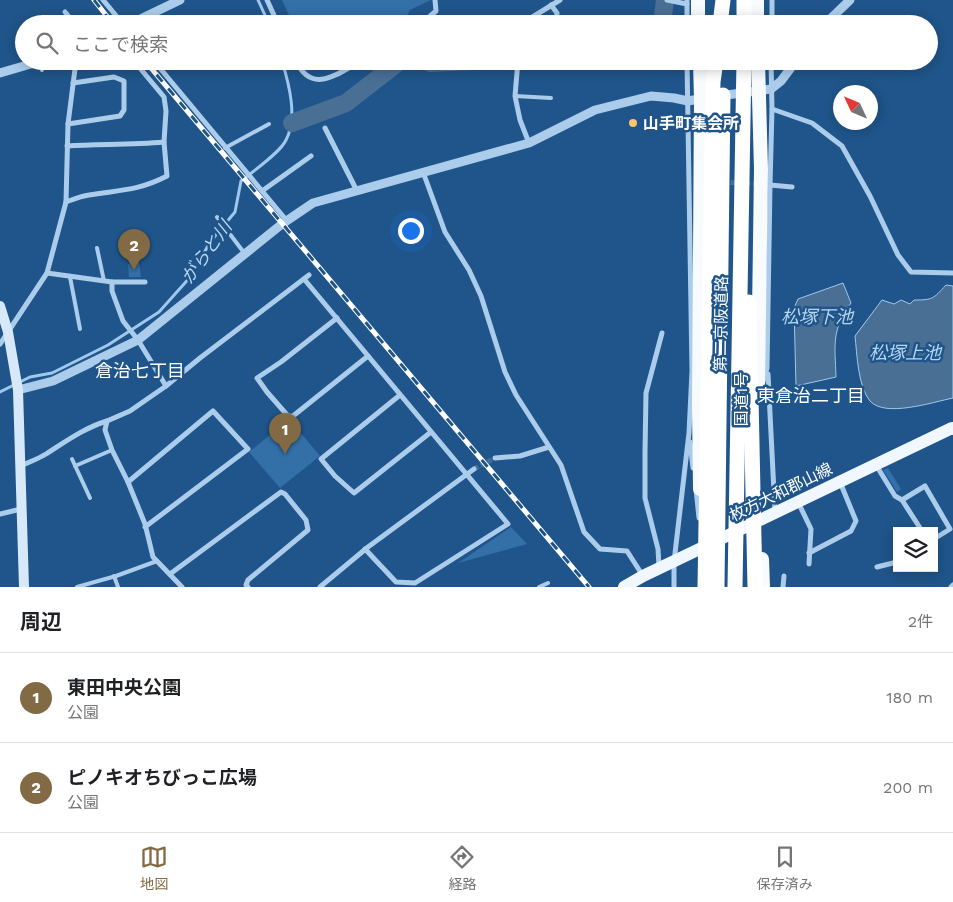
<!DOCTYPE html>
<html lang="ja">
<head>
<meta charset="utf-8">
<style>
	body { margin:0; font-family:"Work Sans","Noto Sans JP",sans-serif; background:#f6f6f6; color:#202124 }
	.controls { position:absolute; right:15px; bottom:15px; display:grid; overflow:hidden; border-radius:0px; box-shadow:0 2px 12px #0003 }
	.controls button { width:45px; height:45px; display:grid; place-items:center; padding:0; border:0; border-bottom:1px solid #e0e0e0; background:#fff; color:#202124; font:25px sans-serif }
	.compass { position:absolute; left:833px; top:85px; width:45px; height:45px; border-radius:50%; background:#fff; box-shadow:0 2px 12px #0003; rotate:314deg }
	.you { position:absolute; left:410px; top:230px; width:18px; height:18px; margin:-12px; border:4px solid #fff; border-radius:50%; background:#1a73e8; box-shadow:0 0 0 8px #1a73e833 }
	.badge { display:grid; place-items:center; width:32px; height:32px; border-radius:50%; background:#826b44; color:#fff; font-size:16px; font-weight:700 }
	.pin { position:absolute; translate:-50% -41px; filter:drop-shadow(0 1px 2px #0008) }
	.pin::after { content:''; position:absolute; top:26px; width:18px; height:15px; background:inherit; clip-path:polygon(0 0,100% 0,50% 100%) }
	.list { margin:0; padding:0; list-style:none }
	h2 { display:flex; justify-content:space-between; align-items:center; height:65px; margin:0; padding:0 20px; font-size:21px }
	h2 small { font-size:16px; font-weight:400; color:#757577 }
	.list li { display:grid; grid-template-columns:32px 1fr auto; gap:15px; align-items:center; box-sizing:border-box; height:90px; padding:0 20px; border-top:1px solid #e0e0e0 }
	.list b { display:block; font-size:19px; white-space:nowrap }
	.list p { margin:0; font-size:16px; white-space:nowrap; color:#757577 }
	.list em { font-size:16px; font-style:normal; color:#757577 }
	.icon { flex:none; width:28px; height:28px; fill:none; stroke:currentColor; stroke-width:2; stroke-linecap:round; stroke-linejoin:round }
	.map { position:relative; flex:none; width:953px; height:587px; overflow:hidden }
	.search { position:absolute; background:#fff; box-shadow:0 2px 12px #0003; left:15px; right:15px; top:15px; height:55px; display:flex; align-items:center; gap:12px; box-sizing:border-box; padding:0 18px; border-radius:28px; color:#757577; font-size:19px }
	.sheet { height:245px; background:#fff }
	nav { display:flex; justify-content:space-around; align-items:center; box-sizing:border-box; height:70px; border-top:1px solid #e0e0e0; background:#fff; font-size:14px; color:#757577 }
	nav a { display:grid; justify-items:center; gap:2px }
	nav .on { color:#826b44 }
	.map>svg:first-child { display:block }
	.green { fill:#3370a8 }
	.water { fill:#496f95; stroke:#9fc8ed }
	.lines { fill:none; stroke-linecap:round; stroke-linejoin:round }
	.stream { stroke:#9fc8ed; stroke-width:3 }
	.river { stroke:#496f95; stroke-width:18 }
	.minor-tunnel { stroke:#416e9c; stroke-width:5; stroke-dasharray:5 2.5; stroke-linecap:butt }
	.service { stroke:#abcdeb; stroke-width:4 }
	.minor { stroke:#abcdeb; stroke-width:5 }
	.tertiary { stroke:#abcdeb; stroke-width:9 }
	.secondary { stroke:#d7e8f9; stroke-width:10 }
	.primary { stroke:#f0f7fe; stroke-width:12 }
	.trunk { stroke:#f8fbfe; stroke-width:14 }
	.motorway { stroke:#fff; stroke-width:15 }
	.rail-casing { stroke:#fff; stroke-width:5 }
	.rail { stroke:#1f558a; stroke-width:3; stroke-dasharray:9; stroke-linecap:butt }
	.trunk-bridge { stroke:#f8fbfe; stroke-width:14 }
	.motorway-bridge { stroke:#fff; stroke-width:15 }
	.poi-dot { fill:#f9c66c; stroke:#1f558a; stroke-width:2 }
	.labels { text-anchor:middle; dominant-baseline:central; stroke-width:5; stroke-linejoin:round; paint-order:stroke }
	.poi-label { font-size:16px; font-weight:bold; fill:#fff; stroke:#1f558a; text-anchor:start }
	.street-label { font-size:16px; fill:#fff; stroke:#1f558a }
	.water-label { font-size:18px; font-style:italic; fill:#b7d6f2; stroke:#1f558a }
	.neighbourhood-label { font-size:18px; fill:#fff; stroke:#1f558a }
</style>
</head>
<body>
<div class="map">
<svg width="953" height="587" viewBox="0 0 953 587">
	<rect width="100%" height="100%" fill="#1f558a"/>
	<g class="green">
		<path d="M282 0H431L410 10 403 24H293Z"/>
		<path d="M139 263 141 277H129L128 264Z"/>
		<path d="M289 419 320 456 280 488 249 452Z"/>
		<path d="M888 468 901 489 897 492 883 470Z"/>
		<path d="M511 527 527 544 458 563Z"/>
	</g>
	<g class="water">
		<path d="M843 283 851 303C831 331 835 344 836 377L796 386 794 308 798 299Z"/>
		<path d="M946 285 953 286V398C933 402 885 418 870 401 858 387 857 354 855 336L882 300 894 304 901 300 910 304 914 300C933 300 933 299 946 285Z"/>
	</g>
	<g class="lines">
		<g class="stream">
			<path d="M258 0 269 24"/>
			<path d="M0 392 30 377 52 373 108 345 159 312 192 275 210 242 235 212 241 181C252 172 280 153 286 140 298 118 289 84 282 61"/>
		</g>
		<g class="river">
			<path d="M662 24 665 0"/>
			<path d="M425 61 430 63 472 61"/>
			<path d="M292 123 346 103 400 61"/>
		</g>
		<g class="minor-tunnel">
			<path d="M723 182 759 184"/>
			<path d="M474 469 495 458"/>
		</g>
		<g class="service">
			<path d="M40 62 42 70"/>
			<path d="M515 96 551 98"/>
			<path d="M225 148 269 124"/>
			<path d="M217 217 245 254"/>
			<path d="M97 248 104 281"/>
			<path d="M70 277 80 329"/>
			<path d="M72 459 90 498"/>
			<path d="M75 466 112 450"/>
			<path d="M114 576 118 587"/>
			<path d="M77 587 116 576 157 561"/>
			<path d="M539 587 548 583"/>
		</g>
		<g class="minor">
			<path d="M103 0 123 24"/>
			<path d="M267 0 278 24"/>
			<path d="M667 0 687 4"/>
			<path d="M687 0V24"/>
			<path d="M551 5 557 13 556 24"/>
			<path d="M65 12 75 24"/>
			<path d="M421 24 436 11 435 0"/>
			<path d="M521 24 560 0"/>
			<path d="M772 24V0"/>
			<path d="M154 61 287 221"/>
			<path d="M296 61C312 95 337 74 361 61"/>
			<path d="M518 61 515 96 520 120 529 143"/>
			<path d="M772 109 812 123 842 146 870 196 898 255 911 272 953 273"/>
			<path d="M68 124 120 116 124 110V81L114 77 73 83"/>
			<path d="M325 128 357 191"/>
			<path d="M67 146C99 144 131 145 164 142L166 111 164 97 134 61"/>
			<path d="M423 172 445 232 469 270 481 296 505 372 516 395 561 465 584 532 600 549 627 551 643 576"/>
			<path d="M770 185 792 187"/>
			<path d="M262 191 311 156"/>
			<path d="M66 202C74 199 81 196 89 195 119 190 138 191 167 176L164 142"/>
			<path d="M47 273 112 282H145"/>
			<path d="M304 279 508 524 415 583 396 582 365 549"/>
			<path d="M112 282V291L123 321 138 340 166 386 130 411 107 421 105 430 112 450 128 482 145 524 153 557 182 587"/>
			<path d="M337 318 281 362 257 378 267 392 288 416H293L368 356"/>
			<path d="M0 344 47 273 66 202 68 124 76 61"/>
			<path d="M768 374 775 512"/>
			<path d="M166 386 200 358 309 275"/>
			<path d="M400 395 321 459 335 476 354 493 431 432"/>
			<path d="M757 402 767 368 770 185 772 109 771 61"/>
			<path d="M690 442 693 468"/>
			<path d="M495 458 520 456 549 447"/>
			<path d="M876 465 895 496 902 500 922 531"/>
			<path d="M21 466C29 462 38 459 46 454 65 442 84 428 107 421"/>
			<path d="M128 482 213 411 248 449 145 527"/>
			<path d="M696 489 699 518"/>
			<path d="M902 500 925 486 950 529 934 539"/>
			<path d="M798 502 811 529 809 564"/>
			<path d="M0 514 21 509"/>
			<path d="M809 553 851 531 856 521 840 482"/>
			<path d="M659 566 658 549 645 498V452L646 393 662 333"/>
			<path d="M877 567 897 562"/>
			<path d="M170 574 281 492 285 494 306 520 308 530 248 580 246 585 248 587"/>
			<path d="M320 587 368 547 474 469"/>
			<path d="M674 587V562L689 433 692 371 687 61"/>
			<path d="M783 587 784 576"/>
			<path d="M951 587 953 585"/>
		</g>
		<g class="tertiary">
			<path d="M130 24 180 0"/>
			<path d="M825 24 850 0"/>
			<path d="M0 73 41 61"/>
			<path d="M719 96 771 89 781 81 796 61"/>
			<path d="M18 390 53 381 138 340 282 224 313 203 529 143 595 110 651 96 674 98 688 101 704 98"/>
		</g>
		<path class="secondary" d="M0 306 8 332 18 390 24 587"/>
		<path class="primary" d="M624 587 643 576 952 428 953 429"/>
		<g class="trunk">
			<path d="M698 0V24"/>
			<path d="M757 0V24"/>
			<path d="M699 407 701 99 700 61"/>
		</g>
		<g class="motorway">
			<path d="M720 24 723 0"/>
			<path d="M744 24V0"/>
		</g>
		<g class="rail-casing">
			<g id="rail">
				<path d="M94 0 113 24"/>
				<path d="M145 61 589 587"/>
			</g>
		</g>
		<use href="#rail" class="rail"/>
		<g class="trunk-bridge">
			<path d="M758 385 761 169 758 61"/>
			<path d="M699 407 700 489"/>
			<path d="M762 559 763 587"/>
		</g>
		<g class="motorway-bridge">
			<path d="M749 302 755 587"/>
			<path d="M705 587 713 82 716 61"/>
			<path d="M717 587 723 95"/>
			<path d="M735 587 744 61"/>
		</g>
	</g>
	<circle class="poi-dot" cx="633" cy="123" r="5"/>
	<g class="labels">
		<g class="poi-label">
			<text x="643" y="123">山手町集会所</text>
		</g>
		<g class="street-label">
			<text transform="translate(721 324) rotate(-89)">第二京阪道路</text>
			<text transform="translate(741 399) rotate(-90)">国道1号</text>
			<text transform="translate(781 492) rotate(-26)">枚方大和郡山線</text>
		</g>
		<g class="water-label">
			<text transform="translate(206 252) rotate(-54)">がらと川</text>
			<text x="817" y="316">松塚下池</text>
			<text x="905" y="352">松塚上池</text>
		</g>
		<g class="neighbourhood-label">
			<text x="140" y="370">倉治七丁目</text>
			<text x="811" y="395">東倉治二丁目</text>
		</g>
	</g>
</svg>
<div class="controls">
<button><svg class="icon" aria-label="layers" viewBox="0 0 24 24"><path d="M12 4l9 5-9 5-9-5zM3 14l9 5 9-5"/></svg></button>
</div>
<svg class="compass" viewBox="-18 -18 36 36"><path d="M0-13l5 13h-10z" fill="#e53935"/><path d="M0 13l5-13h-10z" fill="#757577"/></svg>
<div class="you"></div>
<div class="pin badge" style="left:285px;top:454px">1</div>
<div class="pin badge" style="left:134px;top:270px">2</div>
<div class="search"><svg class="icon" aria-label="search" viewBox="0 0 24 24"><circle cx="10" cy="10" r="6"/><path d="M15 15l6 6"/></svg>ここで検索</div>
</div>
<section class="sheet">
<h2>周辺<small>2件</small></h2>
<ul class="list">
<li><span class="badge">1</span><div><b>東田中央公園</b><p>公園</p></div><em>180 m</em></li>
<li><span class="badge">2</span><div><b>ピノキオちびっこ広場</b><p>公園</p></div><em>200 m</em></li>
</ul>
</section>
<nav>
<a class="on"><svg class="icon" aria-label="map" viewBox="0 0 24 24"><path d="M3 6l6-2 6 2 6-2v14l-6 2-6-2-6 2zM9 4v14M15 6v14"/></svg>地図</a>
<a><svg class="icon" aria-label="directions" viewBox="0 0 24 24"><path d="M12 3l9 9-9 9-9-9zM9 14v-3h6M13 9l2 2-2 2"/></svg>経路</a>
<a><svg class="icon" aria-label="saved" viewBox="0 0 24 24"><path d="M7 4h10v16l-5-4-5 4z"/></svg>保存済み</a>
</nav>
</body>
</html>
